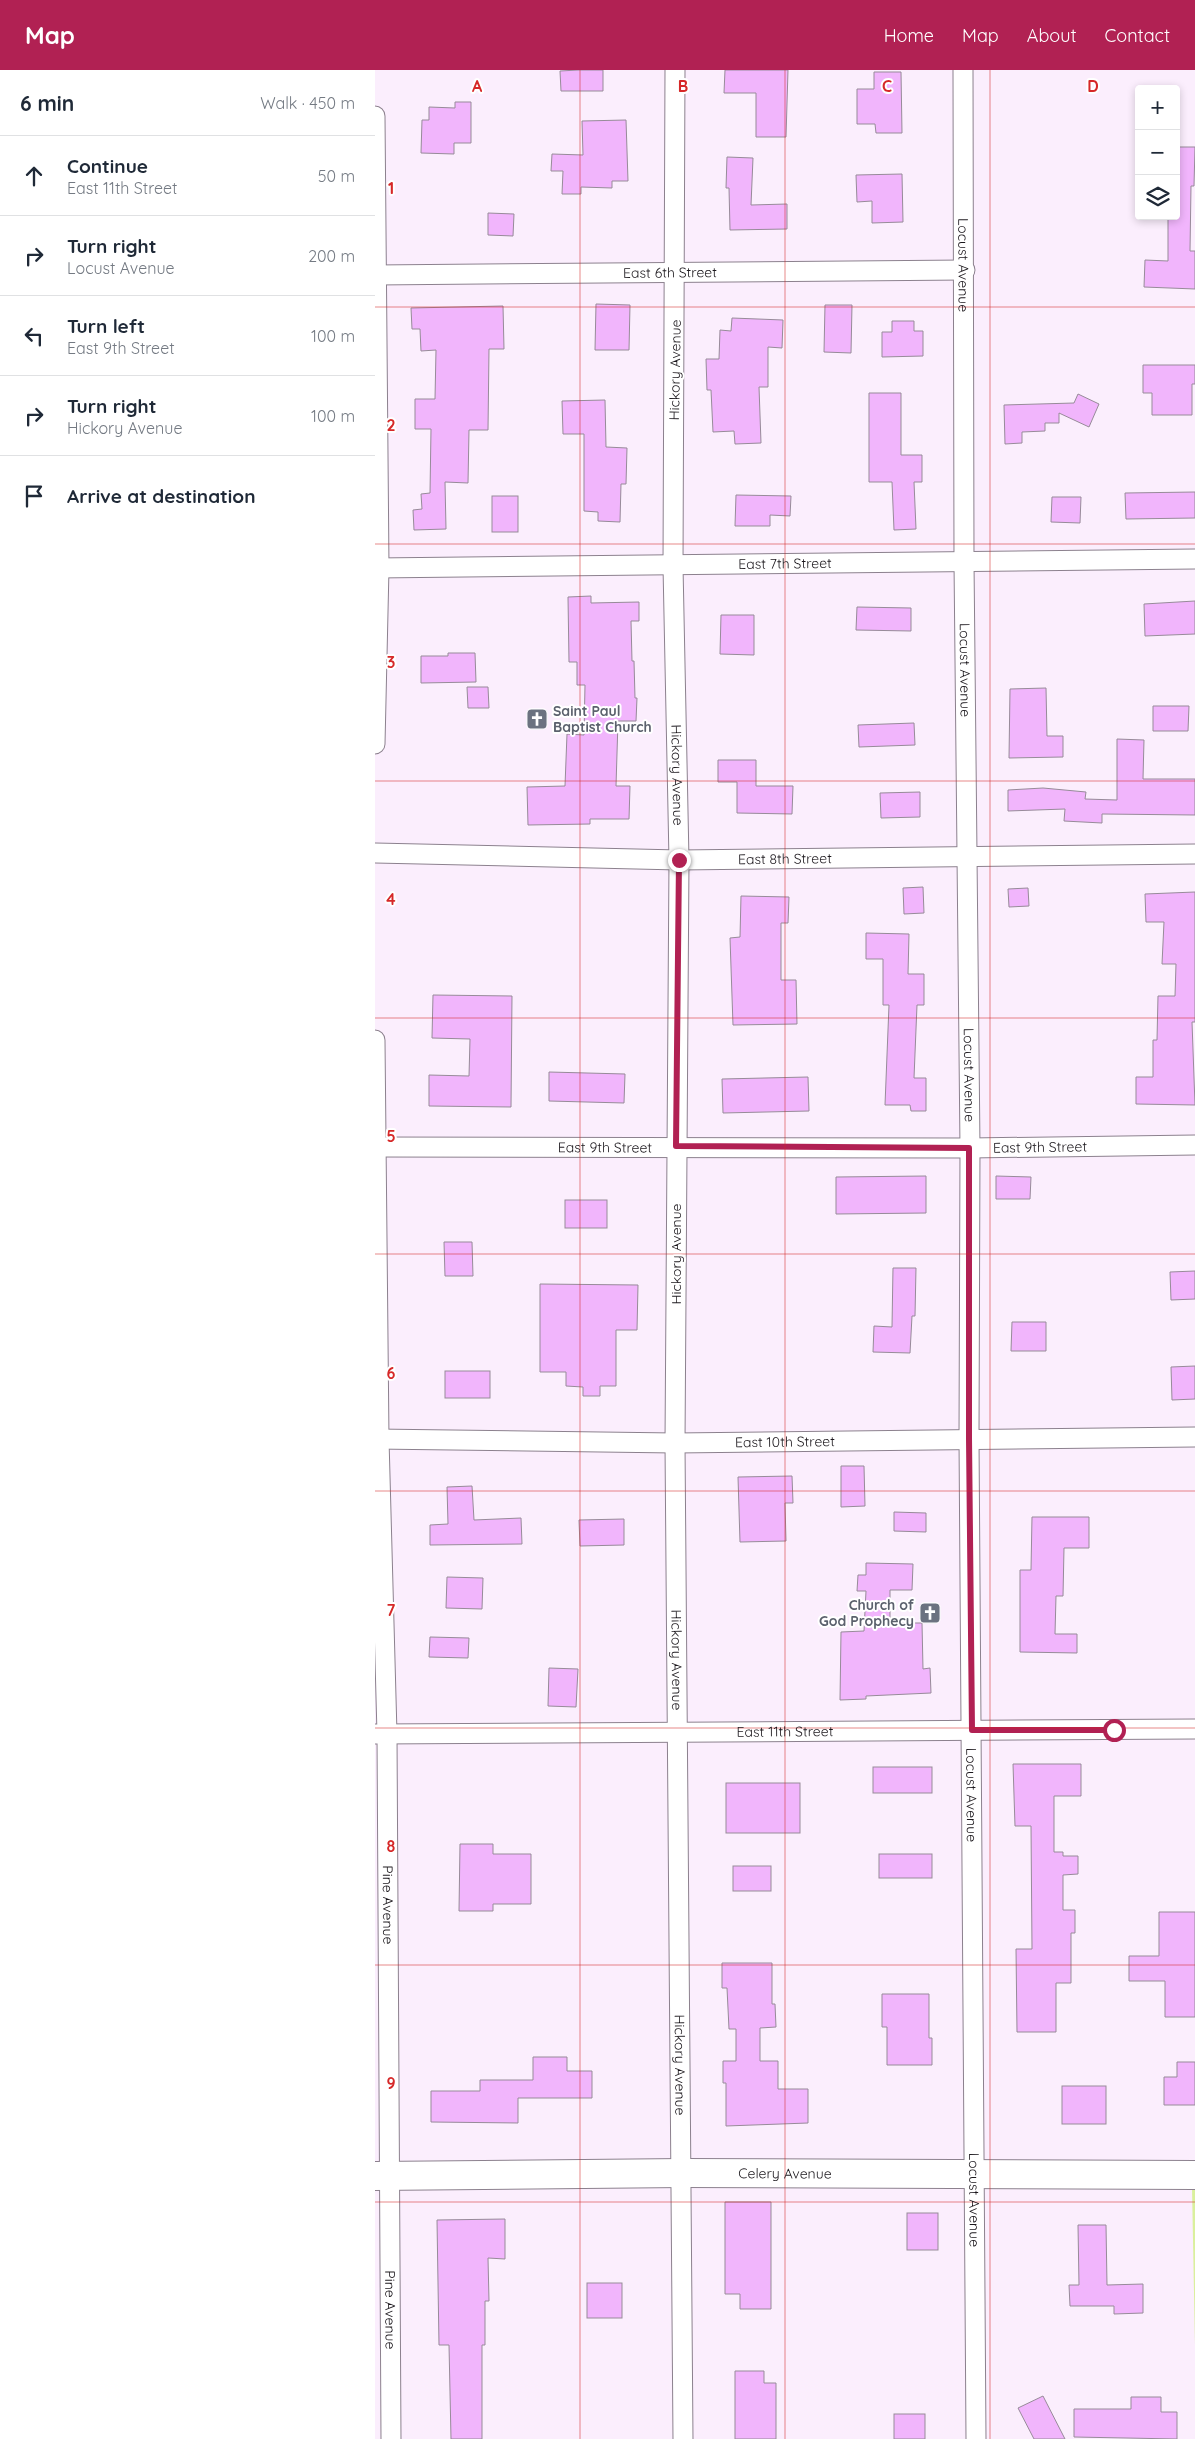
<!DOCTYPE html>
<html lang="en">
<head>
<meta charset="utf-8">
<style>
	body { margin:0; font-family:Quicksand,sans-serif; background:#f2f2f3; color:#1f2937 }
	.controls { position:absolute; right:15px; top:15px; display:grid; overflow:hidden; border-radius:5px; box-shadow:0 2px 8px #0003 }
	.controls button { width:45px; height:45px; display:grid; place-items:center; padding:0; border:0; border-bottom:1px solid #e0e1e3; background:#fff; color:#1f2937; font:25px sans-serif }
	.stop { position:absolute; width:15px; height:15px; margin:-11px; border:4px solid #b12153; border-radius:50%; background:#fff }
	.stop.end { background:#b12153; border-color:#fff; box-shadow:0 1px 5px #0008 }
	.list { margin:0; padding:0; list-style:none }
	h2 { display:flex; justify-content:space-between; align-items:center; height:65px; margin:0; padding:0 20px; font-size:21px }
	h2 small { font-size:16px; font-weight:400; color:#747a83 }
	.list li { display:grid; grid-template-columns:32px 1fr auto; gap:15px; align-items:center; box-sizing:border-box; height:80px; padding:0 20px; border-top:1px solid #e0e1e3 }
	.list b { display:block; font-size:19px; white-space:nowrap }
	.list p { margin:0; font-size:16px; white-space:nowrap; color:#747a83 }
	.list em { font-size:16px; font-style:normal; color:#747a83 }
	.icon { flex:none; width:28px; height:28px; fill:none; stroke:currentColor; stroke-width:2; stroke-linecap:round; stroke-linejoin:round }
	.map { position:relative; flex:none; width:820px; height:2369px; overflow:hidden }
	header { display:flex; align-items:center; gap:30px; box-sizing:border-box; height:70px; padding:0 25px; background:#b12153; color:#fff }
	header strong { font-size:24px }
	nav { display:flex; gap:28px; margin-inline-start:auto; font-size:18px }
	main { display:flex }
	aside { flex:1; background:#fff }
	.map>svg:first-child { display:block }
	.green { fill:#daf09d }
	.building { fill:#f1b5fc; stroke:#978b99 }
	.lines { fill:none; stroke-linecap:round; stroke-linejoin:round }
	.minor-casing { stroke:#8c818e; stroke-width:21 }
	.secondary-casing { stroke:#8c818e; stroke-width:30 }
	.minor { stroke:#fff; stroke-width:19 }
	.secondary { stroke:#fff; stroke-width:28 }
	.route { stroke:#b12153; stroke-width:6 }
	.grid { fill:none; stroke:#d62828; stroke-width:1; stroke-opacity:0.55 }
	.labels { text-anchor:middle; dominant-baseline:central; stroke-width:4; stroke-linejoin:round; paint-order:stroke }
	.street-label { font-size:14px; fill:#1b171c; stroke:#fff }
	.worship-label { font-size:14px; font-weight:bold; fill:#5b616d; stroke:#fff; text-anchor:start }
	.grid-label { font-size:16px; text-anchor:middle; font-weight:bold; fill:#d62828; stroke:#fff; stroke-width:4; stroke-linejoin:round; paint-order:stroke }
</style>
</head>
<body>
<header>
<strong>Map</strong>
<nav><a>Home</a><a>Map</a><a>About</a><a>Contact</a></nav>
</header>
<main>
<aside>
<h2>6 min<small>Walk · 450 m</small></h2>
<ul class="list">
<li><svg class="icon" aria-label="ahead" viewBox="0 0 24 24"><path d="M12 20V5M6 11l6-6 6 6"/></svg><div><b>Continue</b><p>East 11th Street</p></div><em>50 m</em></li>
<li><svg class="icon" aria-label="right" viewBox="0 0 24 24"><path d="M7 20v-9h11M14 6l5 5-5 5"/></svg><div><b>Turn right</b><p>Locust Avenue</p></div><em>200 m</em></li>
<li><svg class="icon" aria-label="left" viewBox="0 0 24 24"><path d="M17 20v-9H6M10 6l-5 5 5 5"/></svg><div><b>Turn left</b><p>East 9th Street</p></div><em>100 m</em></li>
<li><svg class="icon" aria-label="right" viewBox="0 0 24 24"><path d="M7 20v-9h11M14 6l5 5-5 5"/></svg><div><b>Turn right</b><p>Hickory Avenue</p></div><em>100 m</em></li>
<li><svg class="icon" aria-label="arrive" viewBox="0 0 24 24"><path d="M6 21V4h12l-3 4 3 4H6"/></svg><div><b>Arrive at destination</b></div></li>
</ul>
</aside>
<div class="map">
<svg width="820" height="2369" viewBox="0 0 820 2369">
	<rect width="100%" height="100%" fill="#fbeefd"/>
	<path class="green" d="M817 2117H820V2275Z"/>
	<g class="building">
		<path d="M203 0H228V21H186L185 1Z"/>
		<path d="M350 0H413L411 67H381V23H349Z"/>
		<path d="M499 2H526L527 63H501L500 54H482V19H499Z"/>
		<path d="M80 32H96V73H79V84L46 83 47 50H54V37L80 38Z"/>
		<path d="M251 50 253 111H237V118L206 117V124H187L188 101H176L177 84 208 85 207 51Z"/>
		<path d="M801 77H820L819 116H816L815 181H820V219L769 217 770 190 793 191V146H801Z"/>
		<path d="M352 87 378 88 376 135 412 134V159L355 160 354 118H351Z"/>
		<path d="M527 104 528 152 497 153V131L482 132 481 105Z"/>
		<path d="M113 143 139 144 138 166 113 165Z"/>
		<path d="M221 234 255 235 254 280H220Z"/>
		<path d="M450 235H477L476 283 449 282Z"/>
		<path d="M128 236 129 279H114L113 360H94L93 413 70 412 71 459 39 460 38 440 47 439 46 424 55 423 56 359H40V329H60L61 280 46 281 45 259H37L36 238Z"/>
		<path d="M357 248 408 250 407 278 393 277V317H384L386 373 360 374 359 361 338 362 336 320H332L331 289H344L345 260 356 261Z"/>
		<path d="M517 251H539V261H548V286L507 287V262H517Z"/>
		<path d="M768 295H820V314H817V345H777V323H768Z"/>
		<path d="M494 323H526V385H547V412H539L541 459 519 460 517 412H494Z"/>
		<path d="M703 324 724 334 714 357 684 343V353H670V361L647 362V373L630 374 629 335 699 333Z"/>
		<path d="M230 330 231 377 252 378 251 414H246L245 452 223 451V442L209 441V364H188L187 331Z"/>
		<path d="M820 422V448L751 449 750 423Z"/>
		<path d="M361 425 416 426 415 446 395 445V456H360Z"/>
		<rect x="117" y="426" width="26" height="36"/>
		<path d="M677 427H706L705 453 676 452Z"/>
		<path d="M216 526V533L264 532V551H256L257 591H259L260 628H262L261 651H243L241 716H255L254 749H215V754L153 755 152 717 190 716 192 664 209 665 210 615H202V592H194L193 527Z"/>
		<path d="M820 531V564L770 566 769 534Z"/>
		<path d="M482 537 536 538V561L481 560Z"/>
		<path d="M346 545H379V585L345 584Z"/>
		<path d="M73 583H100L101 612 46 613V586H73Z"/>
		<path d="M92 617H113L114 638H93Z"/>
		<path d="M671 618 672 666H688V687L634 688 635 619Z"/>
		<path d="M778 636H814L813 661H778Z"/>
		<path d="M539 653 540 675 484 677 483 655Z"/>
		<path d="M742 669 769 670 768 709H820V745L727 744V753L689 751 690 739 633 741V720L668 718 711 722 710 729 742 730Z"/>
		<path d="M343 690H381V716H418L417 744 362 743V712H343Z"/>
		<path d="M545 722V747L506 748 505 723Z"/>
		<path d="M548 817 549 843 529 844 528 818Z"/>
		<path d="M653 818 654 836 634 837 633 819Z"/>
		<path d="M820 822V952H817L820 1035 761 1034V1007H778V970H782L783 926H800L801 894H787L789 852H771L770 824Z"/>
		<path d="M366 826 414 827 413 853H406V910H421L422 954 358 955 355 868 365 867Z"/>
		<path d="M491 863 534 864 533 904H549V935H542L539 1008H551V1041H536L535 1035H510L514 935H508V889H491Z"/>
		<path d="M58 925 137 926 136 1037 54 1036V1005L94 1006 95 969 57 968Z"/>
		<path d="M174 1002 250 1004 249 1033 174 1031Z"/>
		<path d="M433 1007 434 1041 348 1043 347 1009Z"/>
		<path d="M551 1106V1143L461 1144V1107Z"/>
		<path d="M621 1106 656 1107 655 1129H621Z"/>
		<rect x="190" y="1130" width="42" height="28"/>
		<path d="M69 1172H97L98 1206H70Z"/>
		<path d="M518 1198H541L540 1246H537L535 1283 498 1282 499 1256 517 1257Z"/>
		<path d="M820 1201V1229L796 1230 795 1202Z"/>
		<path d="M165 1214 263 1215 262 1260H241V1316H225V1326H208V1317L191 1316V1302H165Z"/>
		<path d="M637 1252H671V1281H636Z"/>
		<path d="M820 1296V1329L797 1330 796 1297Z"/>
		<rect x="70" y="1301" width="45" height="27"/>
		<path d="M466 1396H489L490 1436 466 1437Z"/>
		<path d="M417 1406 418 1433H410L411 1471 365 1472 363 1407Z"/>
		<path d="M97 1416 99 1450 146 1448 147 1474 55 1475V1455L73 1454 72 1417Z"/>
		<path d="M519 1442 551 1443V1462L519 1461Z"/>
		<path d="M657 1447H714V1478H689L688 1526H681L680 1564H702V1583L645 1582V1500H656Z"/>
		<path d="M249 1449V1475L205 1476 204 1450Z"/>
		<path d="M491 1493 538 1494 537 1520H515V1553H547L548 1599 555 1598 556 1623 491 1626V1629L465 1630 466 1562 489 1561 491 1521H482L483 1505H491Z"/>
		<path d="M72 1507 108 1508 107 1539 71 1538Z"/>
		<path d="M55 1567 94 1568 93 1588 54 1587Z"/>
		<path d="M174 1598 203 1599 201 1637 173 1636Z"/>
		<path d="M638 1694H706V1726H679V1782H688V1786H703V1804L688 1805V1840H700V1863H696V1913H681V1962H642L641 1879H657L656 1756H640Z"/>
		<rect x="498" y="1697" width="59" height="26"/>
		<rect x="351" y="1713" width="74" height="50"/>
		<path d="M85 1774H118V1784H156V1834H118V1841H84Z"/>
		<rect x="504" y="1784" width="53" height="24"/>
		<rect x="358" y="1796" width="38" height="25"/>
		<path d="M784 1842H820V1947H790V1911H754V1886H784Z"/>
		<path d="M347 1893H397V1934H400L401 1957 385 1958V1991H403V2019H433V2053L351 2056V2013H348V1991H361V1959H354L352 1918H347Z"/>
		<path d="M507 1924H554V1968H557V1995H512V1957H507Z"/>
		<path d="M158 1987H192V2001H217V2028H143V2053L56 2052V2021H105V2010H158Z"/>
		<path d="M802 1992H820V2035H789V2007H802Z"/>
		<rect x="687" y="2016" width="44" height="38"/>
		<path d="M350 2132H396V2239H365V2224H350Z"/>
		<rect x="532" y="2143" width="31" height="37"/>
		<path d="M130 2149V2189L113 2188 114 2231H110V2275H107V2369H76L74 2275H64L62 2150Z"/>
		<path d="M703 2155H731L732 2215 768 2214V2243L739 2244V2236H695L694 2215H704Z"/>
		<rect x="212" y="2213" width="35" height="35"/>
		<path d="M360 2301H389V2313H401V2369H360Z"/>
		<path d="M668 2326 690 2369H659L643 2338Z"/>
		<path d="M756 2327H786V2342H802V2369L699 2367V2339H756Z"/>
		<rect x="519" y="2344" width="31" height="25"/>
	</g>
	<g class="lines">
		<g class="minor-casing">
			<g id="minor">
				<path id="s1" d="M300 0 298 496 304 790 300 1373 308 2369"/>
				<path id="s2" d="M588 0 589 492 595 1078 594 1368 601 2369"/>
				<path d="M0 46 4 498 0 674"/>
				<path id="s3" d="M0 205 590 200"/>
				<path id="s4" d="M0 498 820 489"/>
				<path id="s5" d="M0 783 304 790 820 784"/>
				<path id="s6" d="M0 970 4 1369 12 1664 16 2369"/>
				<path id="s7" d="M0 1077 595 1078 820 1075"/>
				<path id="s8" d="M0 1369 300 1373 820 1367"/>
				<path id="s9" d="M1 1664 820 1659"/>
			</g>
		</g>
		<g class="secondary-casing">
			<g id="secondary">
				<path id="s10" d="M0 2106 308 2103 820 2105"/>
			</g>
		</g>
		<use href="#minor" class="minor"/>
		<use href="#secondary" class="secondary"/>
	</g>
	<g class="lines">
		<path class="route" d="M304 790 301 1076 594 1078V1368L597 1660H739"/>
	</g>
	<path class="grid" d="M205 0V2369M410 0V2369M615 0V2369M0 237H820M0 474H820M0 711H820M0 948H820M0 1184H820M0 1421H820M0 1658H820M0 1895H820M0 2132H820"/>
	<defs>
		<g id="church-square" transform="scale(1.125)"><rect x="-9" y="-9" width="18" height="18" rx="4" fill="#6b7280" stroke="#fff"/><path d="M-1.2-6h2.4v3.5h3.3v2.4h-3.3V6h-2.4V-.1h-3.3v-2.4h3.3Z" fill="#fff"/></g>
	</defs>
	<g fill-rule="evenodd">
		<use href="#church-square" x="162" y="649"/>
		<use href="#church-square" x="555" y="1543"/>
	</g>
	<g class="labels">
		<g class="street-label">
			<text stroke="none"><textPath href="#s2" startOffset="195">Locust Avenue</textPath></text>
			<text stroke="none"><textPath href="#s3" startOffset="295">East 6th Street</textPath></text>
			<text transform="translate(300 300) rotate(-89)">Hickory Avenue</text>
			<text stroke="none"><textPath href="#s4" startOffset="410">East 7th Street</textPath></text>
			<text stroke="none"><textPath href="#s2" startOffset="600">Locust Avenue</textPath></text>
			<text stroke="none"><textPath href="#s1" startOffset="705">Hickory Avenue</textPath></text>
			<text stroke="none"><textPath href="#s5" startOffset="410">East 8th Street</textPath></text>
			<text stroke="none"><textPath href="#s2" startOffset="1005">Locust Avenue</textPath></text>
			<text stroke="none"><textPath href="#s7" startOffset="230">East 9th Street</textPath></text>
			<text stroke="none"><textPath href="#s7" startOffset="665">East 9th Street</textPath></text>
			<text transform="translate(301 1184) rotate(-90)">Hickory Avenue</text>
			<text stroke="none"><textPath href="#s8" startOffset="410">East 10th Street</textPath></text>
			<text stroke="none"><textPath href="#s1" startOffset="1590">Hickory Avenue</textPath></text>
			<text stroke="none"><textPath href="#s9" startOffset="409">East 11th Street</textPath></text>
			<text stroke="none"><textPath href="#s2" startOffset="1725">Locust Avenue</textPath></text>
			<text stroke="none"><textPath href="#s6" startOffset="865">Pine Avenue</textPath></text>
			<text stroke="none"><textPath href="#s1" startOffset="1995">Hickory Avenue</textPath></text>
			<text stroke="none"><textPath href="#s10" startOffset="410">Celery Avenue</textPath></text>
			<text stroke="none"><textPath href="#s2" startOffset="2130">Locust Avenue</textPath></text>
			<text stroke="none"><textPath href="#s6" startOffset="1270">Pine Avenue</textPath></text>
		</g>
		<g class="worship-label">
			<text x="178" y="641">Saint Paul<tspan x="178" dy="16">Baptist Church</tspan></text>
			<text x="539" y="1535" text-anchor="end">Church of<tspan x="539" dy="16">God Prophecy</tspan></text>
		</g>
	</g>
	<g class="grid-label">
		<text x="102" y="22">A</text>
		<text x="308" y="22">B</text>
		<text x="512" y="22">C</text>
		<text x="718" y="22">D</text>
		<text x="16" y="124">1</text>
		<text x="16" y="361">2</text>
		<text x="16" y="598">3</text>
		<text x="16" y="835">4</text>
		<text x="16" y="1072">5</text>
		<text x="16" y="1309">6</text>
		<text x="16" y="1546">7</text>
		<text x="16" y="1782">8</text>
		<text x="16" y="2019">9</text>
	</g>
</svg>
<div class="controls">
<button>+</button>
<button>−</button>
<button><svg class="icon" aria-label="layers" viewBox="0 0 24 24"><path d="M12 4l9 5-9 5-9-5zM3 14l9 5 9-5"/></svg></button>
</div>
<div class="stop" style="left:739px;top:1660px"></div>
<div class="stop end" style="left:304px;top:790px"></div>
</div>
</main>
</body>
</html>
